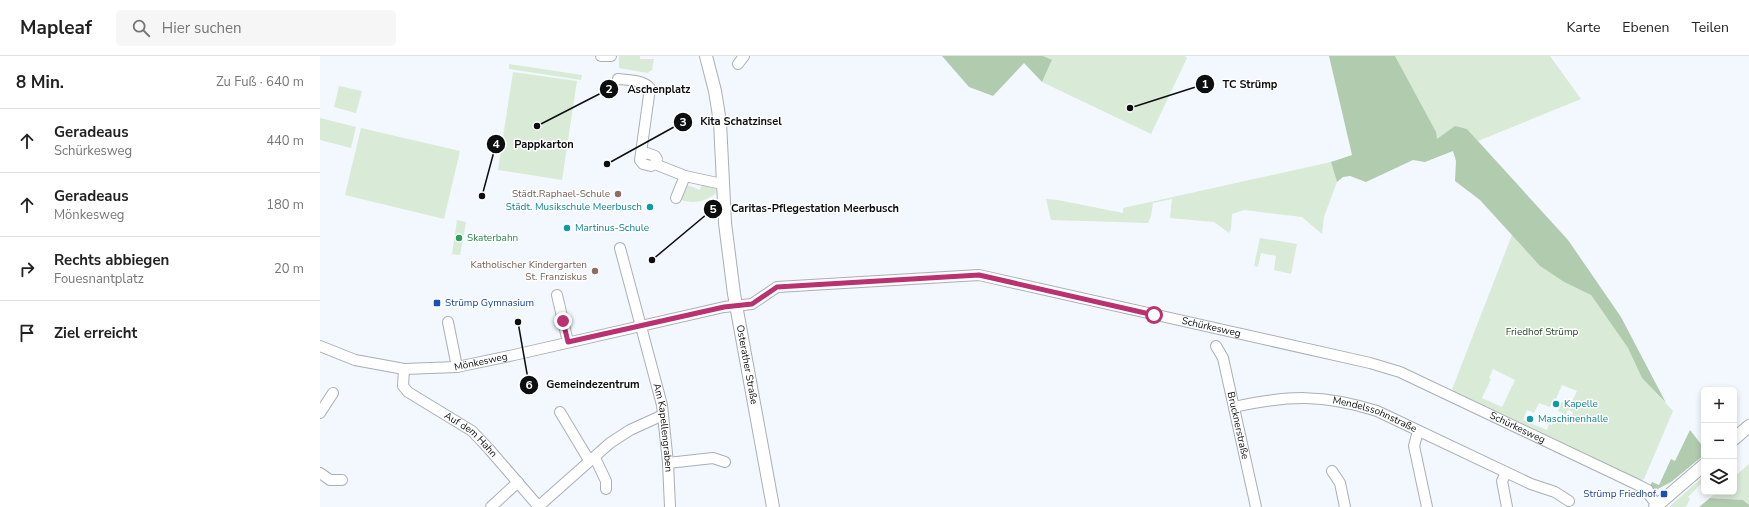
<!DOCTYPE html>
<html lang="de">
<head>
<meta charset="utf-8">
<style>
	body { margin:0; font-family:"Nunito Sans",sans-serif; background:#f6f6f6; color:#222 }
	.controls { position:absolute; right:12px; bottom:12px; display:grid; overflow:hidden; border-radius:6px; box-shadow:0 2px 6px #0003 }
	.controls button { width:36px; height:36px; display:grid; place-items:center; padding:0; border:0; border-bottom:1px solid #e0e0e0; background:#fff; color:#222; font:20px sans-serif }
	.stop { position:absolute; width:12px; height:12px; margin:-9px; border:3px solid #b93171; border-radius:50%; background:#fff }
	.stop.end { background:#b93171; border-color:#fff; box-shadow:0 1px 4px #0008 }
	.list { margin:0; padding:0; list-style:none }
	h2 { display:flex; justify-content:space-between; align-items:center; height:52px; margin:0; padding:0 16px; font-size:17px }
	h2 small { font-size:13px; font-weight:400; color:#767676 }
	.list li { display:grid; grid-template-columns:26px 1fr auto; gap:12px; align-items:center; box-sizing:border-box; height:64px; padding:0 16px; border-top:1px solid #e0e0e0 }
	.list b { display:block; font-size:15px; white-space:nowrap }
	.list p { margin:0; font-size:13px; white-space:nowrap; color:#767676 }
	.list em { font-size:13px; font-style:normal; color:#767676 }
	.icon { flex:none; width:22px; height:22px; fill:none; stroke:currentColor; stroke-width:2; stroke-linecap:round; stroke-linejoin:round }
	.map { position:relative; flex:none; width:1429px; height:451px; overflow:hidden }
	header { display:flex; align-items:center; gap:24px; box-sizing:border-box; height:56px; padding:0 20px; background:#fff; border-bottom:1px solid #e0e0e0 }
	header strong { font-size:19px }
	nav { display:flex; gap:22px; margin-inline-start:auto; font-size:14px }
	.search { width:280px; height:36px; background:#f6f6f6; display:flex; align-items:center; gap:10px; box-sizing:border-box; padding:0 14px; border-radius:6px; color:#767676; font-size:15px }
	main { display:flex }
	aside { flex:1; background:#fff }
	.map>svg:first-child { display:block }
	.green { fill:#d9ead7; fill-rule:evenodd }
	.forest { fill:#b1cbaf }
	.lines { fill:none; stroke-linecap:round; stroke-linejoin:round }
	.minor-casing { stroke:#a9afb4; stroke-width:12 }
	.major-casing { stroke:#a9afb4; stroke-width:14 }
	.minor { stroke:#fff; stroke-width:10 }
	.major { stroke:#fff; stroke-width:12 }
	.route { stroke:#b93171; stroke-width:5 }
	.education-dot { fill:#8d6e63; stroke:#fff; stroke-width:1.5 }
	.culture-dot { fill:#0f9aa8; stroke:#fff; stroke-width:1.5 }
	.leisure-dot { fill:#2e9e5b; stroke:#fff; stroke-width:1.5 }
	.transit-dot { fill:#1a4fb4; stroke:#fff; stroke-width:1.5 }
	.labels { text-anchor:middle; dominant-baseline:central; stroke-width:3; stroke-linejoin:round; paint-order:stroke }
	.education-label { font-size:10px; fill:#785e54; stroke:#fff; text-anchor:end }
	.culture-label { font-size:10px; fill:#0d838f; stroke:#fff; text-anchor:start }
	.leisure-label { font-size:10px; fill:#27864d; stroke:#fff; text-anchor:start }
	.transit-label { font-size:10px; fill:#164399; stroke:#fff; text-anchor:start }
	.street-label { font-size:10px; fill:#0c0e0f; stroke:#fff }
	.park-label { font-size:10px; fill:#234922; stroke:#fff }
	.leader { fill:none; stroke:#0c0e0f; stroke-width:1.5 }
	.callout-dot { fill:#0c0e0f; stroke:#fff; stroke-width:1.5 }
	.mark-label { font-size:12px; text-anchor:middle; font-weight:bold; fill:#fff }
	.callout-label { font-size:11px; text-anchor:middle; font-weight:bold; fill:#0c0e0f; stroke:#fff; stroke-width:3; stroke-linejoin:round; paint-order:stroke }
</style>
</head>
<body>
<header>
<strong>Mapleaf</strong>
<div class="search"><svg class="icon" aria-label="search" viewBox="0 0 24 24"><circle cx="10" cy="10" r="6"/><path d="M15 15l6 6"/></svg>Hier suchen</div>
<nav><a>Karte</a><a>Ebenen</a><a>Teilen</a></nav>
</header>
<main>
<aside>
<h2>8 Min.<small>Zu Fuß · 640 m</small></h2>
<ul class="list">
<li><svg class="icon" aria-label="ahead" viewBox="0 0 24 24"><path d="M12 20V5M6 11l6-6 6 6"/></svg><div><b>Geradeaus</b><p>Schürkesweg</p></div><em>440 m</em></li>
<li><svg class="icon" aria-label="ahead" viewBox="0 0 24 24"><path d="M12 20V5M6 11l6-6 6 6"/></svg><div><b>Geradeaus</b><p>Mönkesweg</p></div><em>180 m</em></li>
<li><svg class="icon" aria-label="right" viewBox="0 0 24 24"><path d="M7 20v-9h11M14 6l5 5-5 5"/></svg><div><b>Rechts abbiegen</b><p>Fouesnantplatz</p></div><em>20 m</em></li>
<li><svg class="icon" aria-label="arrive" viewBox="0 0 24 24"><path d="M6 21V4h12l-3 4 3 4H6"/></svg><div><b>Ziel erreicht</b></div></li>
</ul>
</aside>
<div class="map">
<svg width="1429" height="451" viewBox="0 0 1429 451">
	<rect width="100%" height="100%" fill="#f2f8fd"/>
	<g class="green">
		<path d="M299 0H320V3H334L332 14 327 17 299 12Z"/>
		<path d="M723 0H865L867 2 831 78 722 26 732 5Z"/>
		<path d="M1075 0H1230L1261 43 1158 85 1147 73 1117 84Z"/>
		<path d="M189 8 262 19 261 24 189 13Z"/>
		<path d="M193 16 257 25 242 124 178 114Z"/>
		<path d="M19 30 42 35 36 57 14 51Z"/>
		<path d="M0 62 36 71 31 92 0 84Z"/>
		<path d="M41 72 140 95 124 163 25 139Z"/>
		<path d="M1011 106 1017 126 1004 161 1002 178 982 161 924 154 912 158 911 173 909 177 894 166 850 162 852 143 833 147 831 160 828 167 731 164 726 143 738 144 803 157V152Z"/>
		<path d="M383 127 395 131 396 137C384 147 372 148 358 143L364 128 380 134Z"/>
		<path d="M137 164 146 166 140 199 132 198Z"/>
		<path d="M1192 179 1220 210 1244 226 1271 239 1308 292 1322 322 1353 355 1324 423 1320 425 1131 336ZM1173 313 1195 324 1182 351 1162 342 1171 323 1169 322ZM1242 329 1257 335 1250 349 1242 346 1238 355 1246 359 1248 354 1253 356 1248 369 1235 363 1232 369 1229 368 1227 374 1203 364 1207 354 1214 357 1219 347 1230 351 1234 342 1236 343Z"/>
		<path d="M940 182 977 188 971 218 954 214 956 200 941 197 938 211 934 210Z"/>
		<path d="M1429 408V449L1423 444 1390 442 1396 436H1414V421Z"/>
		<path d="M1384 420V425L1368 441 1370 443 1366 451H1349Z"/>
	</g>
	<g class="forest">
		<path d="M622 0H723L732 4 722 26 704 7 673 40 649 31Z"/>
		<path d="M1009 0H1075L1116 76 1117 83 1135 70 1147 73 1248 184 1301 261 1346 347 1322 322 1308 292 1271 239 1244 226 1220 210 1160 144 1135 125 1136 105 1133 95 1105 106 1093 104 1046 126 1030 120 1023 121 1017 126 1011 106 1032 99Z"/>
		<path d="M1370 374 1384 392V399L1351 426 1334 435 1328 434 1332 426 1339 429 1351 403 1355 405Z"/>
		<path d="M1390 442 1423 444 1429 449V451H1379Z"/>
	</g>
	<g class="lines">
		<g class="minor-casing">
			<g id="minor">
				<path d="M281 0H291"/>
				<path d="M418 8 424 0"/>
				<path d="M298 23C308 24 323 24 330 32L320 104 323 108 331 110 335 108 365 120 402 128"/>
				<path d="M322 100 327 97 335 100 337 103 335 108"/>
				<path d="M356 142 365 120"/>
				<path id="s1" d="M300 192 342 349 348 407 350 451"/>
				<path d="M237 239 248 286"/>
				<path d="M128 266 137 311"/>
				<path id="s2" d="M0 290 35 304 84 313 137 311 194 299 404 251 432 248 457 231 659 219 1050 307 1080 316 1314 427 1328 434 1330 440 1337 449"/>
				<path id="s3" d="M896 290 903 302 936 451"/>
				<path id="s4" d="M84 313 83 330 88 336 152 375 169 393 219 451"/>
				<path id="s5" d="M914 351C969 339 1003 338 1057 355L1211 428 1235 436 1249 445"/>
				<path d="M240 356 267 401 276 404 286 425V433"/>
				<path d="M0 357 13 337"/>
				<path d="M1098 375 1094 390 1107 451"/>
				<path d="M348 407 393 402 405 406"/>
				<path d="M1012 415 1020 427 1025 451"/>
				<path d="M0 417 10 424H22"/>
				<path d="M1186 417 1182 425 1187 451"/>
				<path d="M219 450 290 387 310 374 343 359"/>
				<path d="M171 451 198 426"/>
			</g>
		</g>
		<g class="major-casing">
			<g id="major">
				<path id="s6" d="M386 0 395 35 400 66 405 167 414 238 453 451"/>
				<path d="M1414 383 1429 370"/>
				<path d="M1335 451 1384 409"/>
			</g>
		</g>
		<use href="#minor" class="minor"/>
		<use href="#major" class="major"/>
	</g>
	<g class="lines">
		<path class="route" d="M243 265 248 286 404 251 432 248 457 231 659 219 834 259"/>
	</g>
	<g class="education-dot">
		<circle cx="298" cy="138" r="4"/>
		<circle cx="275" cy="215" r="4"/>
	</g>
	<g class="culture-dot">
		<circle cx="330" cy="151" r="4"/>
		<circle cx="247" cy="172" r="4"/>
		<circle cx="1236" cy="348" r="4"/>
		<circle cx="1210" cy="363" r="4"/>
	</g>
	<circle class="leisure-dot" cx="139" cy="182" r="4"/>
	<g class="transit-dot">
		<rect x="113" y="243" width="8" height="8" rx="2"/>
		<rect x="1340" y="434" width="8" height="8" rx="2"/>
	</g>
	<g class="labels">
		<g class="education-label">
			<text x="290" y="138">Städt.Raphael-Schule</text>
			<text x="267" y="209">Katholischer Kindergarten<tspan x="267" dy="12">St. Franziskus</tspan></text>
		</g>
		<g class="culture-label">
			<text x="322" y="151" text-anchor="end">Städt. Musikschule Meerbusch</text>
			<text x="255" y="172">Martinus-Schule</text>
			<text x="1244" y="348">Kapelle</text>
			<text x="1218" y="363">Maschinenhalle</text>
		</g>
		<g class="leisure-label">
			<text x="147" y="182">Skaterbahn</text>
		</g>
		<g class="transit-label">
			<text x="125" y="247">Strümp Gymnasium</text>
			<text x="1336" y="438" text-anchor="end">Strümp Friedhof</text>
		</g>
		<g class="street-label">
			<text stroke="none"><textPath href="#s2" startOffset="913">Schürkesweg</textPath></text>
			<text stroke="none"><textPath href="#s2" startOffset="165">Mönkesweg</textPath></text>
			<text stroke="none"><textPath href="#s6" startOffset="312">Osterather Straße</textPath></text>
			<text stroke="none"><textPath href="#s5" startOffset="144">Mendelssohnstraße</textPath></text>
			<text stroke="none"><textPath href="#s3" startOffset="83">Brucknerstraße</textPath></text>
			<text stroke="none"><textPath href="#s2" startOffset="1237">Schürkesweg</textPath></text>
			<text stroke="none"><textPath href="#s1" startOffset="185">Am Kapellengraben</textPath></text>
			<text stroke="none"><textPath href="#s4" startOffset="101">Auf dem Hahn</textPath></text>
		</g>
		<g class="park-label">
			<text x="1222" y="276">Friedhof Strümp</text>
		</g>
	</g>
	<path class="leader" d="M810 52L885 28M217 70L289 33M287 108L363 66M162 140L176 88M332 204L393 153M198 266L209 329"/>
	<g class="callout-dot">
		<circle cx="810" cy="52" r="4"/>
		<circle cx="217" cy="70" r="4"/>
		<circle cx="287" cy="108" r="4"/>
		<circle cx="162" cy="140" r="4"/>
		<circle cx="332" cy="204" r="4"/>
		<circle cx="198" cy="266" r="4"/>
		<circle cx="885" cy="28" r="10"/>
		<circle cx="289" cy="33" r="10"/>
		<circle cx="363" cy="66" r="10"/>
		<circle cx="176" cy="88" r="10"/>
		<circle cx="393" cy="153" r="10"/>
		<circle cx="209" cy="329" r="10"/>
	</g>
	<g class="mark-label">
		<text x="885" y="32">1</text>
		<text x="289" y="37">2</text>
		<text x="363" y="70">3</text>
		<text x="176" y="92">4</text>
		<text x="393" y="157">5</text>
		<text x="209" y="333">6</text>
	</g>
	<g class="callout-label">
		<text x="930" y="32">TC Strümp</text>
		<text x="339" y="37">Aschenplatz</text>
		<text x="421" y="69">Kita Schatzinsel</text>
		<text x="224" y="92">Pappkarton</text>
		<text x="495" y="156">Caritas-Pflegestation Meerbusch</text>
		<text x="273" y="332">Gemeindezentrum</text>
	</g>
</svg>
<div class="controls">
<button>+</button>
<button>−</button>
<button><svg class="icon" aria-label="layers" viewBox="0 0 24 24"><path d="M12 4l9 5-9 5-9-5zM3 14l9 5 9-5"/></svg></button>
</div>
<div class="stop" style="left:834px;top:259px"></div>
<div class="stop end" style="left:243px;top:265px"></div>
</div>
</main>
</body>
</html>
